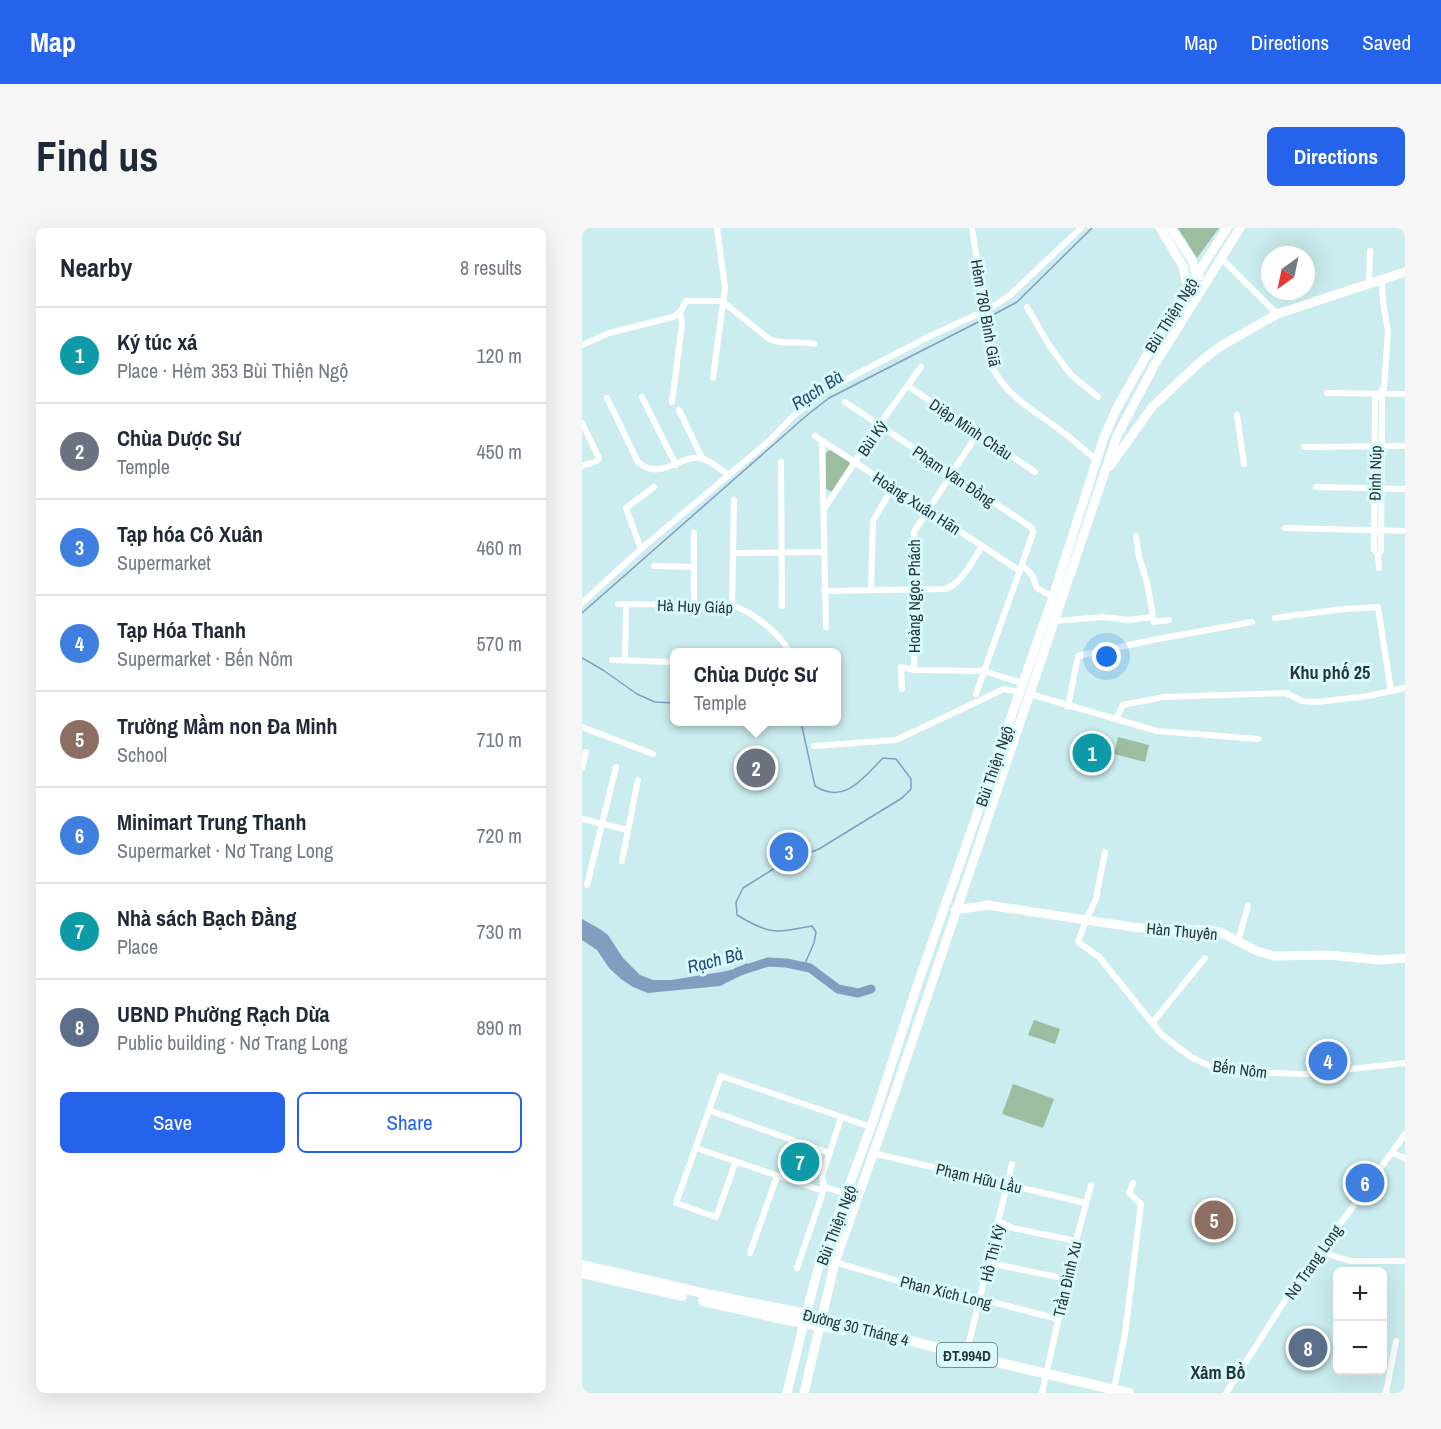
<!DOCTYPE html>
<html lang="en">
<head>
<meta charset="utf-8">
<style>
	body { margin:0; font-family:"Archivo Narrow",sans-serif; background:#f6f6f7; color:#1f2937 }
	.controls { position:absolute; right:18px; bottom:18px; display:grid; overflow:hidden; border-radius:9px; box-shadow:0 6px 24px #0002 }
	.controls button { width:54px; height:54px; display:grid; place-items:center; padding:0; border:0; border-bottom:2px solid #e0e1e3; background:#fff; color:#1f2937; font:30px sans-serif }
	.compass { position:absolute; left:679px; top:18px; width:54px; height:54px; border-radius:50%; background:#fff; box-shadow:0 6px 24px #0002; rotate:213deg }
	.you { position:absolute; left:525px; top:429px; width:21px; height:21px; margin:-15px; border:4px solid #fff; border-radius:50%; background:#1a73e8; box-shadow:0 0 0 9px #1a73e833 }
	.badge { display:grid; place-items:center; width:39px; height:39px; border-radius:50%; background:#2563eb; color:#fff; font-size:20px; font-weight:700 }
	.pin { position:absolute; translate:-50% -50%; border:3px solid #fff; box-shadow:0 2px 6px #0006 }
	.popup { position:absolute; left:88px; top:420px; width:171px; height:78px; box-sizing:border-box; display:grid; place-content:center; border-radius:9px; background:#fff; filter:drop-shadow(0 2px 4px #0005); font-size:20px; white-space:nowrap; color:#747a83 }
	.popup b { font-size:22px; color:#1f2937 }
	.popup::after { content:''; position:absolute; left:50%; top:100%; margin-left:-12px; border:12px solid transparent; border-top-color:#fff }
	.list { margin:0; padding:0; list-style:none }
	h2 { display:flex; justify-content:space-between; align-items:center; height:78px; margin:0; padding:0 24px; font-size:26px }
	h2 small { font-size:20px; font-weight:400; color:#747a83 }
	.list li { display:grid; grid-template-columns:39px 1fr auto; gap:18px; align-items:center; box-sizing:border-box; height:96px; padding:0 24px; border-top:2px solid #e0e1e3 }
	.list b { display:block; font-size:22px; white-space:nowrap }
	.list p { margin:0; font-size:20px; white-space:nowrap; color:#747a83 }
	.list em { font-size:20px; font-style:normal; color:#747a83 }
	.actions { display:flex; gap:12px; padding:18px 24px }
	.actions a { flex:1; padding:14px 0; border:2px solid #2563eb; border-radius:9px; text-align:center; font-size:21px; color:#2563eb }
	.actions .main { background:#2563eb; color:#fff }
	.map { position:relative; flex:none; width:823px; height:1165px; overflow:hidden; border-radius:9px }
	header { display:flex; align-items:center; gap:36px; box-sizing:border-box; height:84px; padding:0 30px; background:#2563eb; color:#fff }
	header strong { font-size:28px }
	nav { display:flex; gap:33px; margin-inline-start:auto; font-size:21px }
	.intro { display:flex; align-items:center; justify-content:space-between; box-sizing:border-box; height:144px; padding:0 36px }
	h1 { margin:0; font-size:42px }
	.button { padding:15px 27px; border-radius:9px; background:#2563eb; color:#fff; font-size:21px; font-weight:700 }
	main { display:flex; gap:36px; padding:0 36px }
	aside { flex:1; background:#fff; border-radius:9px; box-shadow:0 6px 24px #0002 }
	.map>svg:first-child { display:block }
	.green { fill:#9cbda0 }
	.water { fill:#829dbf }
	.lines { fill:none; stroke-linecap:round; stroke-linejoin:round }
	.stream { stroke:#829dbf; stroke-width:1.5 }
	.river { stroke:#829dbf; stroke-width:9 }
	.street { stroke:#fff; stroke-width:6 }
	.secondary { stroke:#fff; stroke-width:9 }
	.primary { stroke:#fff; stroke-width:10 }
	.labels { text-anchor:middle; dominant-baseline:central; stroke-width:6; stroke-linejoin:round; paint-order:stroke }
	.shield { fill:#d8fafc; stroke:#5c7071; stroke-width:1.5 }
	.shield-label { font-size:15px; font-weight:bold; fill:#273536 }
	.street-label { font-size:16px; fill:#273536; stroke:#d8fafc }
	.water-label { font-size:18px; font-style:italic; fill:#264b79; stroke:#d8fafc }
	.neighbourhood-label { font-size:18px; font-weight:bold; fill:#273536; stroke:#d8fafc }
</style>
</head>
<body>
<header>
<strong>Map</strong>
<nav><a>Map</a><a>Directions</a><a>Saved</a></nav>
</header>
<div class="intro"><h1>Find us</h1><a class="button">Directions</a></div>
<main>
<aside>
<h2>Nearby<small>8 results</small></h2>
<ul class="list">
<li><span class="badge" style="background:#0f9aa8">1</span><div><b>Ký túc xá</b><p>Place · Hẻm 353 Bùi Thiện Ngộ</p></div><em>120 m</em></li>
<li><span class="badge" style="background:#6b7280">2</span><div><b>Chùa Dược Sư</b><p>Temple</p></div><em>450 m</em></li>
<li><span class="badge" style="background:#3f7fe0">3</span><div><b>Tạp hóa Cô Xuân</b><p>Supermarket</p></div><em>460 m</em></li>
<li><span class="badge" style="background:#3f7fe0">4</span><div><b>Tạp Hóa Thanh</b><p>Supermarket · Bến Nôm</p></div><em>570 m</em></li>
<li><span class="badge" style="background:#8d6e63">5</span><div><b>Trường Mầm non Đa Minh</b><p>School</p></div><em>710 m</em></li>
<li><span class="badge" style="background:#3f7fe0">6</span><div><b>Minimart Trung Thanh</b><p>Supermarket · Nơ Trang Long</p></div><em>720 m</em></li>
<li><span class="badge" style="background:#0f9aa8">7</span><div><b>Nhà sách Bạch Đằng</b><p>Place</p></div><em>730 m</em></li>
<li><span class="badge" style="background:#5c6f8a">8</span><div><b>UBND Phường Rạch Dừa</b><p>Public building · Nơ Trang Long</p></div><em>890 m</em></li>
</ul>
<div class="actions"><a class="main">Save</a><a>Share</a></div>
</aside>
<div class="map">
<svg width="823" height="1165" viewBox="0 0 823 1165">
	<rect width="100%" height="100%" fill="#cbedef"/>
	<g class="green">
		<path d="M596 0H637L615 30Z"/>
		<path d="M248 222 268 234 267 239 250 264 243 260 244 225Z"/>
		<path d="M536 509 567 517 563 534 532 526Z"/>
		<path d="M452 792 478 801 473 816 446 807Z"/>
		<path d="M431 856 472 871 461 900 420 886Z"/>
	</g>
	<path class="water" d="M0 691 18 701 26 707 41 730 58 747 71 752H89L139 744 153 741 165 735 168 743 138 758 66 765 51 759 39 751 27 740 15 722 0 712Z"/>
	<g class="lines">
		<g class="stream">
			<path d="M407 89 435 74 510 0"/>
			<path d="M0 385 224 188 247 170 402 91"/>
			<path d="M0 430 21 442 55 466 73 474 93 475"/>
			<path d="M219 494 233 558C263 577 281 550 301 530L314 531 329 551V561L320 570 237 621 201 635 161 660 154 674 155 687C188 707 193 705 230 698L234 704 232 715 221 740"/>
		</g>
		<path class="river" d="M155 744 186 734 204 735 228 740 256 761 276 765 289 761"/>
		<g class="street">
			<path d="M390 0 412 142C426 169 454 184 478 202 491 211 502 222 514 232"/>
			<path d="M639 30 695 86"/>
			<path d="M787 54 788 23"/>
			<path d="M445 79 467 117 489 147 516 169"/>
			<path d="M0 117 27 105 91 89 98 84 104 73H140L187 111C202 118 217 112 232 116"/>
			<path d="M131 150 143 60 135 0"/>
			<path d="M326 158 453 244"/>
			<path d="M745 165 823 166"/>
			<path d="M60 169 94 237"/>
			<path d="M25 170 56 234C79 254 97 227 118 230 128 232 139 242 147 247"/>
			<path d="M90 174 100 96 98 84"/>
			<path d="M263 174 450 300 451 305 394 466"/>
			<path d="M97 182 120 230"/>
			<path d="M655 187 662 236"/>
			<path d="M0 195 17 230 15 233 0 238"/>
			<path d="M233 208 438 343"/>
			<path d="M240 213 244 399"/>
			<path d="M722 219 823 218"/>
			<path d="M199 234 200 378"/>
			<path d="M734 259 823 261"/>
			<path d="M242 281 297 197 339 139"/>
			<path d="M703 300 823 303"/>
			<path d="M112 305V377"/>
			<path d="M554 308 557 329 565 354 572 394 587 392"/>
			<path d="M59 321 44 280 72 259"/>
			<path d="M152 325 242 324"/>
			<path d="M796 326 799 323 800 172 798 165"/>
			<path d="M440 337 450 347 455 360 471 369"/>
			<path d="M72 338 112 339"/>
			<path d="M797 340 796 326 792 322 793 170 802 160 806 103 801 74 800 51"/>
			<path d="M289 362 291 293 311 259"/>
			<path d="M242 363 363 361C381 355 390 333 400 318"/>
			<path d="M0 375 59 321 187 213 211 188 246 161 348 108 407 81 427 68 499 0"/>
			<path d="M36 376 150 377C172 385 196 404 208 424"/>
			<path d="M150 377 152 272"/>
			<path d="M693 390 761 381 796 379 809 463"/>
			<path d="M474 393 521 389 546 392 571 389"/>
			<path d="M30 432 93 434"/>
			<path d="M43 432 44 377"/>
			<path d="M332 442V304L396 205"/>
			<path d="M320 461 319 439 332 442 402 443 440 455"/>
			<path d="M448 466 575 503 676 511"/>
			<path d="M486 479 496 428 576 411 670 394"/>
			<path d="M534 491 541 477 582 469 704 465 720 473 735 474 786 468 823 460"/>
			<path d="M0 499 71 526"/>
			<path d="M232 518 314 512 422 461 438 464"/>
			<path d="M0 540 4 524"/>
			<path d="M0 591 46 602"/>
			<path d="M523 624 514 671 504 692 496 714 517 729 580 807 609 829 632 840 661 844 724 846 823 835"/>
			<path d="M40 633 56 552"/>
			<path d="M5 657 34 539"/>
			<path d="M656 713 666 678"/>
			<path d="M570 795 623 730"/>
			<path d="M126 882 247 925"/>
			<path d="M259 890 240 948 242 959 266 966"/>
			<path d="M114 920 241 963"/>
			<path d="M290 925 504 975"/>
			<path d="M810 925 823 930"/>
			<path d="M154 933 134 989 94 975 139 848 289 899"/>
			<path d="M417 994 431 1000 494 1013"/>
			<path d="M737 1023 768 1033H823"/>
			<path d="M168 1025 195 948"/>
			<path d="M253 1034 323 1055 380 1066 476 1091"/>
			<path d="M408 1035 485 1051"/>
			<path d="M215 1040 242 961"/>
			<path d="M384 1127 430 936"/>
			<path d="M532 1161 543 1106 559 976 547 965 551 955"/>
			<path d="M460 1165 494 1013 509 957"/>
			<path d="M644 1165 700 1077 823 906"/>
			<path d="M804 1165 814 1113"/>
		</g>
		<g class="secondary">
			<path d="M578 0 601 38 606 62"/>
			<path d="M589 0 610 32 614 46 617 48"/>
			<path d="M528 238 570 179 618 134 639 118 695 86 823 44"/>
			<path d="M373 682 406 677 550 699 581 702H627L638 704 675 723 692 728 746 727 798 732 823 730"/>
			<path d="M205 1165 224 1086 236 1041 289 899 336 755 471 369 522 209 535 180 576 107 645 0"/>
			<path d="M222 1165 253 1034 313 864 535 208 573 136 658 0"/>
		</g>
		<g class="primary">
			<path d="M0 1037 129 1067 224 1086 384 1127 547 1165"/>
			<path d="M0 1045 100 1068"/>
			<path d="M121 1073 201 1091 262 1102"/>
		</g>
	</g>
	<g class="labels">
		<rect class="shield" x="355" y="1115" width="60" height="24" rx="4.5"/>
		<g class="shield-label">
			<text x="385" y="1127">ĐT.994D</text>
		</g>
		<g class="street-label">
			<text transform="translate(404 85) rotate(80)">Hẻm 780 Bình Giã</text>
			<text transform="translate(589 87) rotate(-58)">Bùi Thiện Ngộ</text>
			<text transform="translate(389 201) rotate(34)">Diệp Minh Châu</text>
			<text transform="translate(290 210) rotate(-56)">Bùi Kỷ</text>
			<text transform="translate(793 245) rotate(-89)">Đinh Núp</text>
			<text transform="translate(372 248) rotate(34)">Phạm Văn Đồng</text>
			<text transform="translate(335 275) rotate(33)">Hoàng Xuân Hãn</text>
			<text transform="translate(332 368) rotate(-90)">Hoàng Ngọc Phách</text>
			<text transform="translate(113 378) rotate(2)">Hà Huy Giáp</text>
			<text transform="translate(412 538) rotate(-71)">Bùi Thiện Ngộ</text>
			<text transform="translate(600 703) rotate(5)">Hàn Thuyên</text>
			<text transform="translate(658 841) rotate(7)">Bến Nôm</text>
			<text transform="translate(397 950) rotate(13)">Phạm Hữu Lầu</text>
			<text transform="translate(254 997) rotate(-69)">Bùi Thiện Ngộ</text>
			<text transform="translate(410 1025) rotate(-77)">Hồ Thị Kỷ</text>
			<text transform="translate(731 1034) rotate(-55)">Nơ Trang Long</text>
			<text transform="translate(485 1051) rotate(-77)">Trần Đình Xu</text>
			<text transform="translate(364 1064) rotate(14)">Phan Xích Long</text>
			<text transform="translate(274 1099) rotate(14)">Đường 30 Tháng 4</text>
		</g>
		<g class="water-label">
			<text transform="translate(235 162) rotate(-33)">Rạch Bà</text>
			<text transform="translate(133 732) rotate(-15)">Rạch Bà</text>
		</g>
		<g class="neighbourhood-label">
			<text x="748" y="444">Khu phố 25</text>
			<text x="636" y="1144">Xâm Bồ</text>
		</g>
	</g>
</svg>
<div class="controls">
<button>+</button>
<button>−</button>
</div>
<svg class="compass" viewBox="-18 -18 36 36"><path d="M0-13l5 13h-10z" fill="#e53935"/><path d="M0 13l5-13h-10z" fill="#747a83"/></svg>
<div class="you"></div>
<div class="pin badge" style="left:510px;top:525px;background:#0f9aa8">1</div>
<div class="pin badge" style="left:174px;top:540px;background:#6b7280">2</div>
<div class="popup"><b>Chùa Dược Sư</b>Temple</div>
<div class="pin badge" style="left:207px;top:624px;background:#3f7fe0">3</div>
<div class="pin badge" style="left:746px;top:833px;background:#3f7fe0">4</div>
<div class="pin badge" style="left:632px;top:992px;background:#8d6e63">5</div>
<div class="pin badge" style="left:783px;top:955px;background:#3f7fe0">6</div>
<div class="pin badge" style="left:218px;top:934px;background:#0f9aa8">7</div>
<div class="pin badge" style="left:726px;top:1120px;background:#5c6f8a">8</div>
</div>
</main>
</body>
</html>
